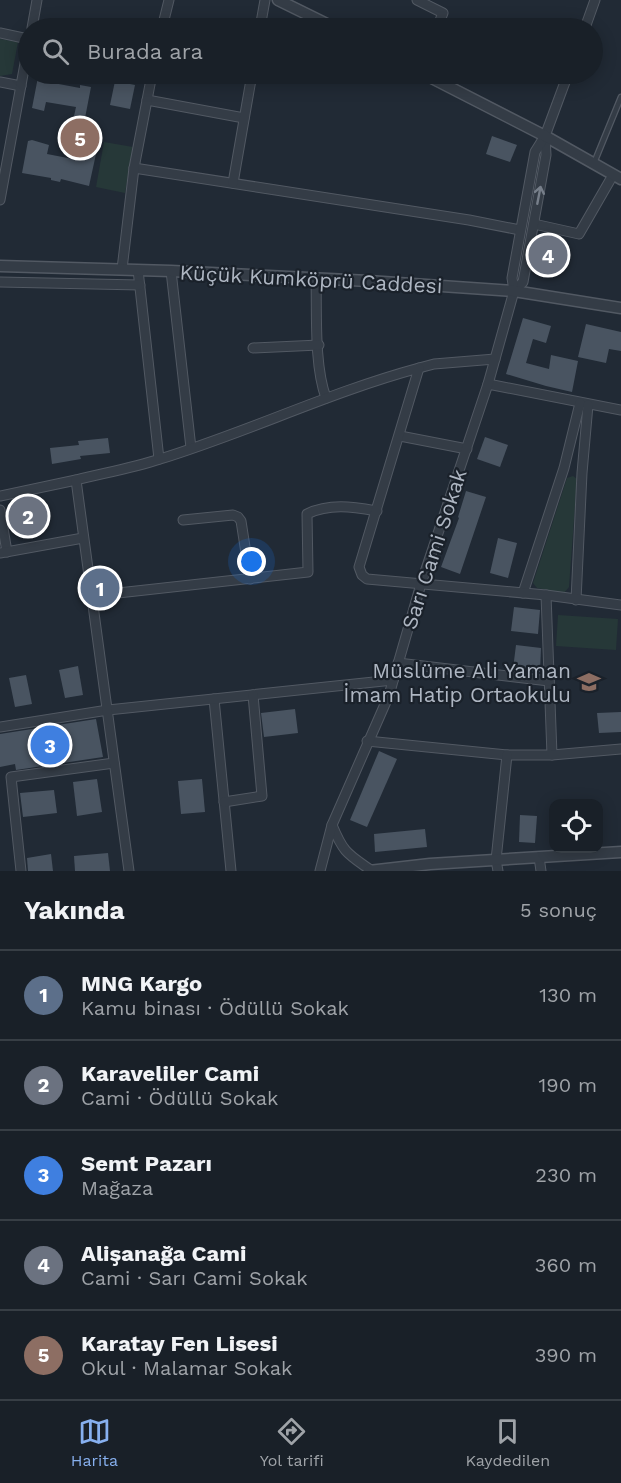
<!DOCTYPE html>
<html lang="tr">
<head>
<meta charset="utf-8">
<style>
	body { margin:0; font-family:"Work Sans",sans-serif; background:#222830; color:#f1f3f6 }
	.controls { position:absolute; right:18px; bottom:18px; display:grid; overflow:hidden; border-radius:12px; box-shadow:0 3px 15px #0003 }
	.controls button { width:54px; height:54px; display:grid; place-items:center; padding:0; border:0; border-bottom:2px solid #373e45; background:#192028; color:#f1f3f6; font:30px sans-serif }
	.you { position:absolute; left:252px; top:562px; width:21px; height:21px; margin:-15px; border:4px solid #fff; border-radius:50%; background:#1a73e8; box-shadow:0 0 0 9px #1a73e833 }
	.badge { display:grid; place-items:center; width:39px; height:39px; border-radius:50%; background:#87b0ef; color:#fff; font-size:20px; font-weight:700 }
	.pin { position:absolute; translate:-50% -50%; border:3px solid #fff; box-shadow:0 2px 6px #0006 }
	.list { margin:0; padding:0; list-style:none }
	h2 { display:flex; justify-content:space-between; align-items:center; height:78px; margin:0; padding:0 24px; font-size:26px }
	h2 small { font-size:20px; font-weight:400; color:#9fa3a8 }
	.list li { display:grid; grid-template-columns:39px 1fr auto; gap:18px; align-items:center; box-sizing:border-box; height:90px; padding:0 24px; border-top:2px solid #373e45 }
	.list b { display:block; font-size:22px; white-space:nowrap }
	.list p { margin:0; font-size:20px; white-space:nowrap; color:#9fa3a8 }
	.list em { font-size:20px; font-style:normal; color:#9fa3a8 }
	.icon { flex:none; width:33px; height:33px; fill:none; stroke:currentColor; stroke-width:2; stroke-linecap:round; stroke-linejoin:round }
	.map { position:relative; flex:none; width:621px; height:871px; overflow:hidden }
	.search { position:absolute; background:#192028; box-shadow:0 3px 15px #0003; left:18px; right:18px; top:18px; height:66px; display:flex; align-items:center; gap:15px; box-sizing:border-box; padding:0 21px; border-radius:33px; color:#9fa3a8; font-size:22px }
	.sheet { height:528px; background:#192028 }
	nav { display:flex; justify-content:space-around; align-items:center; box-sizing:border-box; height:84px; border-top:2px solid #373e45; background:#192028; font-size:16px; color:#9fa3a8 }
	nav a { display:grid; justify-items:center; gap:3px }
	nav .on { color:#87b0ef }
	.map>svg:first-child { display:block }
	.green { fill:#263838 }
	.building { fill:#495461 }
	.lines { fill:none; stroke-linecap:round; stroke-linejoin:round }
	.service-casing { stroke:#525963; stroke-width:7 }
	.minor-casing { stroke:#525963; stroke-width:11 }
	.tertiary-casing { stroke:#525963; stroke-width:13 }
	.service { stroke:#343c46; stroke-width:4.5 }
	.minor { stroke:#343c46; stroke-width:9 }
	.tertiary { stroke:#343c46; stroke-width:10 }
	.oneway { stroke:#777f8a }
	.labels { text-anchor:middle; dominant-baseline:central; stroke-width:4.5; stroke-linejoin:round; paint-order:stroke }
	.street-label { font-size:21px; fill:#aeb6c2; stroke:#1a212a }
	.poi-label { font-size:21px; fill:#aeb6c2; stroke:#1a212a; text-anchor:end }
</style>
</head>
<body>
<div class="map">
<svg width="621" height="871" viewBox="0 0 621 871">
	<rect width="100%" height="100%" fill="#212a35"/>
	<g class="green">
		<path d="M0 39 18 42 12 74 0 76Z"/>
		<path d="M104 142 133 147 125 193 96 187Z"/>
		<path d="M573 476 577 479 569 587 564 593 537 588 533 583 567 478Z"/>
		<path d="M558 615 618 619 616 650 556 646Z"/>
	</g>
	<g class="building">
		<path d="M38 77 49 79 48 82 80 88V85L91 87 85 118 74 116 76 107 46 102 44 111 32 108Z"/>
		<path d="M115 81 135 85 130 109 110 105Z"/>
		<path d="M492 136 517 145 510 162 486 154Z"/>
		<path d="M32 140 49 145 47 154 73 159 75 150H84L96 154 89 186 61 179 60 182 51 180V178L22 173 28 141Z"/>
		<path d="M547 240 563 258 549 270 535 255 536 250Z"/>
		<path d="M523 318 551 326 546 343 533 339 526 363 549 369 551 355 578 361 572 392 546 386 506 374Z"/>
		<path d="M586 324 621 332V351L609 349 606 363 578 357Z"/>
		<path d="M485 437 508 445 500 467 477 459Z"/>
		<path d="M108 438 110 453 80 456 81 459 52 464 50 448 79 445 78 441Z"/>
		<path d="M466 491 486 497 460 574 441 567 459 518 458 517Z"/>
		<path d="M27 500 44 519 29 532 12 513Z"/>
		<path d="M498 538 517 543 508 578 490 573Z"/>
		<path d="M514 607 540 610 538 634 511 631Z"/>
		<path d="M516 645 541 648 540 672 513 669Z"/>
		<path d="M78 666 83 695 65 698 59 670Z"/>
		<path d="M26 675 32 704 15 707 9 678Z"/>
		<path d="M295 709 298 733 264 737 261 713Z"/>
		<path d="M621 712V732L599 733 597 713Z"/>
		<path d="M96 719 103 757 16 770 15 764 0 767V734Z"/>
		<path d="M379 751 397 759 367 827 350 820Z"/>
		<path d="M97 779 102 812 77 816 73 782Z"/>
		<path d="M202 779 205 812 181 814 178 781Z"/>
		<path d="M54 790 57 813 23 817 20 793Z"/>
		<path d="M520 815 537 816 535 843 519 842Z"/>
		<path d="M425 829 427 847 375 852 374 834Z"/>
		<path d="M108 853 110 871H75L74 856Z"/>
		<path d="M51 854 53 871H28L27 858Z"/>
	</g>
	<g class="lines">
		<g class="service-casing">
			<path id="service" d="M594 163 621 97"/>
		</g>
		<g class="minor-casing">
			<g id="minor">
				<path d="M417 0 443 13 437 28"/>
				<path d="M32 28 37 0"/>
				<path d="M162 28 169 0"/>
				<path d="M260 28 265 0"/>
				<path d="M585 28 595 0"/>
				<path d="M0 33 28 39"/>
				<path d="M0 82 21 86"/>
				<path d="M147 100 244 118"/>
				<path d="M134 168 469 220 520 230"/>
				<path d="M233 183 252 74"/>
				<path d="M0 200 28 47"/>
				<path d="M534 224 579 234 613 175"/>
				<path d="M122 269 134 168 152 74"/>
				<path d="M138 270 159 459"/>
				<path d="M171 271 191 448"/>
				<path d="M316 278C317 313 314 365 326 398"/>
				<path d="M0 282 140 285"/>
				<path d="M514 291 523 282 546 155 545 136"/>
				<path d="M253 348 319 345"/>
				<path d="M419 368 434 364 495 359"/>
				<path d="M488 384 621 410"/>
				<path d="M400 436 467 449"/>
				<path d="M0 496 76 480"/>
				<path d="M0 510 7 552"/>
				<path d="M183 520 233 515 238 517 241 521 250 579"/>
				<path d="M0 553 83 538"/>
				<path d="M523 593 564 468 580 403"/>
				<path d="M546 595 552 755"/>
				<path d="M91 596 308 572 307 514C330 503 353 507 377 511"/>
				<path d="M576 600 582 473 588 405"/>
				<path d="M398 663 549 681"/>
				<path d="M214 699 231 871"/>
				<path d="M0 727 108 710 393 680"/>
				<path d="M367 741 507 755H552L621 749"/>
				<path d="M224 802 262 796 253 695"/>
				<path d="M332 825C344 854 348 854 372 871"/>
				<path d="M539 857 541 871"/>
				<path d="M21 871 11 777 114 763"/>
				<path d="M129 871 76 480C104 473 133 468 160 459 248 432 330 392 419 368L359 567 362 575 367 579 546 595 621 605"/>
				<path d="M320 871 332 825 389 695 421 584 488 384 514 291 512 278 535 152 545 136 568 74"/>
				<path d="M498 871 496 860 507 755"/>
			</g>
		</g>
		<g class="tertiary-casing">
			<g id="tertiary">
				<path d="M278 0 335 28"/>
				<path d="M424 74 545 136 621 179"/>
				<path d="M0 266 171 271 369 281 514 291 621 308"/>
				<path d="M369 871 430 864 621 852"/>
			</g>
		</g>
		<use href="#service" class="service"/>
		<use href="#minor" class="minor"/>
		<use href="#tertiary" class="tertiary"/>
	</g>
	<defs><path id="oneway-shaft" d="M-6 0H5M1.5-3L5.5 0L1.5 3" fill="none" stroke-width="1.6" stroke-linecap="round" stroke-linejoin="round" transform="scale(1.5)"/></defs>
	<use class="oneway" href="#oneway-shaft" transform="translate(539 195) rotate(-79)"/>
	<defs>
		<g id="school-bare" transform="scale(1.8)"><path d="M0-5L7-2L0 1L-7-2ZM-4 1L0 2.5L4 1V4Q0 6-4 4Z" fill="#8d6e63" stroke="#1a212a" stroke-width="2.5" paint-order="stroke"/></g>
	</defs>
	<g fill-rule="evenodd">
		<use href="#school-bare" x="589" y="682"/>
	</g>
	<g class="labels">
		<g class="street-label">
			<text transform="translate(311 279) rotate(3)">Küçük Kumköprü Caddesi</text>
			<text transform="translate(434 549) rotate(-72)">Sarı Cami Sokak</text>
		</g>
		<g class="poi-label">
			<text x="571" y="670">Müslüme Ali Yaman<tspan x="571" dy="24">İmam Hatip Ortaokulu</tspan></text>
		</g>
	</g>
</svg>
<div class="controls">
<button><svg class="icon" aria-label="locate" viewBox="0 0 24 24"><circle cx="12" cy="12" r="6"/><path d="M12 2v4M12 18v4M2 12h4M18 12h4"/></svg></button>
</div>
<div class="you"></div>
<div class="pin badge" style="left:100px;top:588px;background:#5c6f8a">1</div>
<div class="pin badge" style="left:28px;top:516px;background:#6b7280">2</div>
<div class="pin badge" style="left:50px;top:745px;background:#3f7fe0">3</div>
<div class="pin badge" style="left:548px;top:255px;background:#6b7280">4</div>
<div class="pin badge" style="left:80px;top:138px;background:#8d6e63">5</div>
<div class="search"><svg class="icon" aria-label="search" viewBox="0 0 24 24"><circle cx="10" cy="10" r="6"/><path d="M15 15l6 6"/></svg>Burada ara</div>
</div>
<section class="sheet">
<h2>Yakında<small>5 sonuç</small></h2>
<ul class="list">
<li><span class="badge" style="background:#5c6f8a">1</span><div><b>MNG Kargo</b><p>Kamu binası · Ödüllü Sokak</p></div><em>130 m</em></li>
<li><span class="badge" style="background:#6b7280">2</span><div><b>Karaveliler Cami</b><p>Cami · Ödüllü Sokak</p></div><em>190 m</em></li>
<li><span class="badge" style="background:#3f7fe0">3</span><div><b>Semt Pazarı</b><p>Mağaza</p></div><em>230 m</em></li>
<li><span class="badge" style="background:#6b7280">4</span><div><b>Alişanağa Cami</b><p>Cami · Sarı Cami Sokak</p></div><em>360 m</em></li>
<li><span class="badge" style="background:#8d6e63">5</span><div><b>Karatay Fen Lisesi</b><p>Okul · Malamar Sokak</p></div><em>390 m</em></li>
</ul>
</section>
<nav>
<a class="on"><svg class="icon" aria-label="map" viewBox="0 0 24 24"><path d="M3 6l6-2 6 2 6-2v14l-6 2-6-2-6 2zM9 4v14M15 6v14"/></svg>Harita</a>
<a><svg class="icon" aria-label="directions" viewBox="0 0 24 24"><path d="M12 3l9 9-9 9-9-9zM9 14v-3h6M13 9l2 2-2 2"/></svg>Yol tarifi</a>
<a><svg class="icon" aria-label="saved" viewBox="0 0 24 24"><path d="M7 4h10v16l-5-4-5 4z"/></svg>Kaydedilen</a>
</nav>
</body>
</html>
